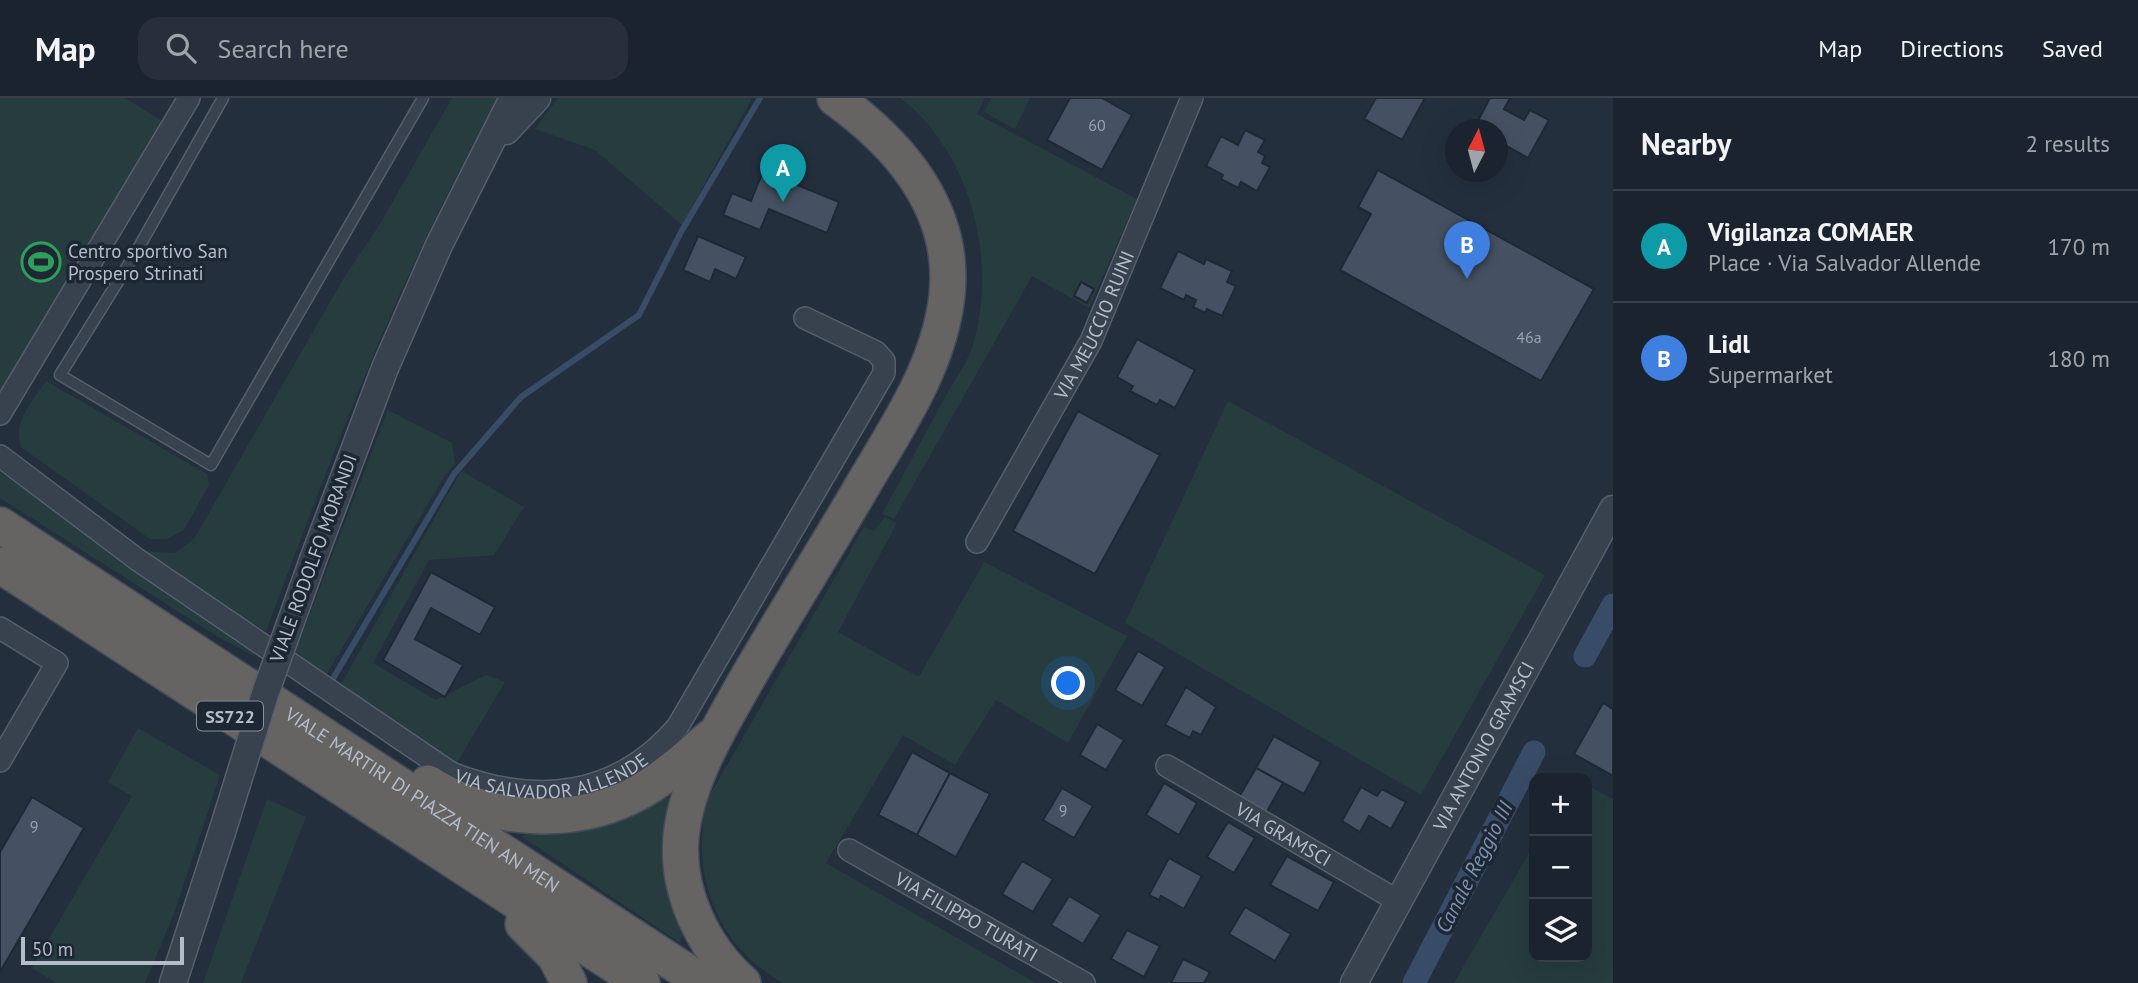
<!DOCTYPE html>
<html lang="en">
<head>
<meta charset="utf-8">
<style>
	body { margin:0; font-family:"PT Sans",sans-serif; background:#282f3a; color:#f1f3f6 }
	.controls { position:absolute; right:21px; bottom:21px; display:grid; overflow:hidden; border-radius:14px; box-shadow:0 7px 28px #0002 }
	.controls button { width:63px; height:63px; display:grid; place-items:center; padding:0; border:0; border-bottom:2px solid #39404a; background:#1b232e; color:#f1f3f6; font:35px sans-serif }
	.compass { position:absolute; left:1445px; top:21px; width:63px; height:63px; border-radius:50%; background:#1b232e; box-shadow:0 7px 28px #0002; rotate:6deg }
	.scale { position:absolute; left:21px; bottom:18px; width:163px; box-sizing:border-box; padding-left:7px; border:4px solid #b4bcc9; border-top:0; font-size:19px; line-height:24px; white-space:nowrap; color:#b4bcc9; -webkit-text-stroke:5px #1d2633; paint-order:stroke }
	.you { position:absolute; left:1069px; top:586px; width:24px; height:24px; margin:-18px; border:5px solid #fff; border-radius:50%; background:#1a73e8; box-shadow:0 0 0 10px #1a73e833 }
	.badge { display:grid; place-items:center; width:46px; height:46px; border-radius:50%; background:#8ab4f8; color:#fff; font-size:23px; font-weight:700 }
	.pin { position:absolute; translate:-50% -58px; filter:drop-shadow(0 2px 4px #0008) }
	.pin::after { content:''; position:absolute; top:37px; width:24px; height:21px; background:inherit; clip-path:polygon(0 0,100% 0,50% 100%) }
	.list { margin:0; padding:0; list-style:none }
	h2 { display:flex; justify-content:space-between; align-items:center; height:91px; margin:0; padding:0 28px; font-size:30px }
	h2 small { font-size:23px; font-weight:400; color:#a0a4aa }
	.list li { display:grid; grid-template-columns:46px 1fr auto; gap:21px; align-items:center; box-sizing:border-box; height:112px; padding:0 28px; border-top:2px solid #39404a }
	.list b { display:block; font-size:26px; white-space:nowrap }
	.list p { margin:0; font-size:23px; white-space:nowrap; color:#a0a4aa }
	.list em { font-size:23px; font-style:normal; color:#a0a4aa }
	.icon { flex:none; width:38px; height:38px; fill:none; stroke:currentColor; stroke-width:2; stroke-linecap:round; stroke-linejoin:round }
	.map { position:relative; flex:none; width:1613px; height:885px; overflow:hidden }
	header { display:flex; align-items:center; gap:42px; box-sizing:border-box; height:98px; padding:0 35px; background:#1b232e; border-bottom:2px solid #39404a }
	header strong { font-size:33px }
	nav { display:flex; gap:38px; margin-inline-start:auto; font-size:24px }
	.search { width:490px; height:63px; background:#282f3a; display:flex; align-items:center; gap:18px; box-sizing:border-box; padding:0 24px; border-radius:21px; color:#a0a4aa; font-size:26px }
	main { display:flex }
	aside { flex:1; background:#1b232e }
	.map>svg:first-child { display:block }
	.green { fill:#263c3f }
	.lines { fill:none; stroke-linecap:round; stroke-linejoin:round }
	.stream { stroke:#394c67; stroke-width:6 }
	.canal { stroke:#394c67; stroke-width:23 }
	.building { fill:#455162; stroke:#1f2835; stroke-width:2 }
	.service-casing { stroke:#565f6c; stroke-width:13 }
	.minor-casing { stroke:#565f6c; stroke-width:24 }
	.tertiary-casing { stroke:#565f6c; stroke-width:29 }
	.trunk-casing { stroke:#434c59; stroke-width:38 }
	.service { stroke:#38414e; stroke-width:10 }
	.minor { stroke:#38414e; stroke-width:21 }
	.tertiary { stroke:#38414e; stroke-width:26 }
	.trunk { stroke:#656462; stroke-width:35 }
	.tertiary-bridge-casing { stroke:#565f6c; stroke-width:29; stroke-linecap:butt }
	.tertiary-bridge { stroke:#38414e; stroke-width:26 }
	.labels { text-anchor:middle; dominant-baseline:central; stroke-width:7; stroke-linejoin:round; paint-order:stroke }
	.number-label { font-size:16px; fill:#98a1af }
	.shield { fill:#1d2633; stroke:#878f9c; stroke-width:2 }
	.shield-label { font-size:18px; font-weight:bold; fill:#b4bcc9 }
	.poi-label { font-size:19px; fill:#b4bcc9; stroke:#1d2633; text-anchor:start }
	.street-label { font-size:19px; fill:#b4bcc9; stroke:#1d2633 }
	.water-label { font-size:21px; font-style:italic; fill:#7c92b1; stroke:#1d2633 }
</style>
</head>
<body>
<header>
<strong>Map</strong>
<div class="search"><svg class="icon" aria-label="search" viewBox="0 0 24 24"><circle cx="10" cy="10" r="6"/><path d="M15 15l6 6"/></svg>Search here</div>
<nav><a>Map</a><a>Directions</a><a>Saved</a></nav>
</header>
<main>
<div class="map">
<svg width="1613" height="885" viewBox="0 0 1613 885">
	<rect width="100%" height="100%" fill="#242f3e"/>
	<g class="green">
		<path d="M0 0H125L165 25 0 304Z"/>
		<path d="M452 0H501C399 171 336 349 266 533L212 501 143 453 175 455 194 441 345 178 380 126Z"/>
		<path d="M558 0H752L682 127 595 52 535 31Z"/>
		<path d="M901 0H985L977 16 1137 101 1089 210 1032 178 894 421 882 416C903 377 924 338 945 299 954 283 968 264 973 247 998 161 971 56 901 0Z"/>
		<path d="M991 0H1030L1015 31 984 14Z"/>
		<path d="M46 283 207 376 209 387 184 432 167 441H150L21 349C12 324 33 303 46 283Z"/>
		<path d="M1228 303 1545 477 1421 697 1125 525Z"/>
		<path d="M388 312 452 345 455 366 445 377 325 579 294 557Z"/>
		<path d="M461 373 524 409 494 457 429 462 373 565 436 602 486 577 505 584 455 668 340 588Z"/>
		<path d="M0 374 257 551 254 558 218 539 0 400Z"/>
		<path d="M885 419 897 425 838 534 919 579 984 464 1127 538 1068 645 996 602 955 667 903 637 826 765 1036 885H784C715 848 690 775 707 702L864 429 874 433Z"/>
		<path d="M138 630 220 677 175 813 145 885H57L32 870 132 698 108 684Z"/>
		<path d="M1587 687 1613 701V885H1454L1534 746V859H1587Z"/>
		<path d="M664 696 669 700 661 751 664 774 682 837 680 845 521 738Z"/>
		<path d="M267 701 306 719 241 885H203Z"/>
	</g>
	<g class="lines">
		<path class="stream" d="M328 589 454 376 521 299 639 217 681 134 760 0"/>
		<g class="canal">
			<path d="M1585 558 1613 507"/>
			<path d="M1414 885 1534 654"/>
		</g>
	</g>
	<g class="building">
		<path d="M1070 0H1102L1132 17 1102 72 1047 42Z"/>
		<path d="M1376 0H1425L1402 42 1364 21Z"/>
		<path d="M1490 0H1510L1504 11 1524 22 1530 12 1549 22 1528 60 1498 43V32H1473Z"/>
		<path d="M1245 32 1265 42 1258 54 1265 58 1262 65 1270 69 1257 93 1241 84 1238 90 1221 81 1223 77 1206 68 1221 38 1238 47Z"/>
		<path d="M1378 72 1594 191 1541 283 1340 172 1371 116 1358 109Z"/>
		<path d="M763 73 839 104 827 135 769 111 760 132 723 117 732 95 751 103Z"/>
		<path d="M698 138 746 159 736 181 715 171 710 184 683 172Z"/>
		<path d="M1178 153 1204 166 1206 161 1232 173 1227 184 1236 188 1222 218 1207 211 1205 215 1193 209 1196 202 1186 197 1184 202 1160 190Z"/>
		<path d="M1081 184 1094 191 1087 205 1074 198Z"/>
		<path d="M1137 241 1195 272 1175 310 1160 302 1157 307 1130 293 1133 288 1117 279Z"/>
		<path d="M1078 313 1160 357 1095 476 1013 433Z"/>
		<path d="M431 474 495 509 480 537 431 510 415 541 463 567 445 599 383 562Z"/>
		<path d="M1138 553 1165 569 1142 608 1115 592Z"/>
		<path d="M1186 589 1216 609 1201 637 1193 633 1190 640 1165 627Z"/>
		<path d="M1603 605 1613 611V678L1574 656Z"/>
		<path d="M1097 626 1124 642 1106 672 1080 657Z"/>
		<path d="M1274 638 1321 664 1304 696 1256 670Z"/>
		<path d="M912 654 950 675 917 737 878 717Z"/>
		<path d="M1256 670 1283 685 1266 715 1239 699Z"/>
		<path d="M950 675 990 696 956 759 917 737Z"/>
		<path d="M1164 685 1197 705 1179 737 1146 717Z"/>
		<path d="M1361 689 1377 698 1382 691 1406 704 1391 731 1369 718 1360 734 1342 723Z"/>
		<path d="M1062 690 1093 708 1074 740 1043 722Z"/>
		<path d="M32 699 84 730 0 874V754Z"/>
		<path d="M1228 724 1255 740 1234 775 1207 759Z"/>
		<path d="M1287 758 1334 784 1318 813 1270 787Z"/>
		<path d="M1169 760 1202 778 1184 811 1161 798 1159 802 1149 797Z"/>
		<path d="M1022 763 1053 781 1033 814 1002 796Z"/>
		<path d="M1069 798 1101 817 1083 846 1051 827Z"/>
		<path d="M1245 809 1291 836 1275 863 1229 836Z"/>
		<path d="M1127 832 1160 848 1144 879 1111 861Z"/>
		<path d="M1183 861 1210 874 1204 885H1171Z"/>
	</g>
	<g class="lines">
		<g class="service-casing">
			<path id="service" d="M223 0 135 156 60 277 211 367 423 0"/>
		</g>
		<g class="minor-casing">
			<g id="minor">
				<path d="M0 316 189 0"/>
				<path id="s1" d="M0 358 138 462 451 675C536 708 617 700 678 628L884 275V263L876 254 805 220"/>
				<path id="s2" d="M977 444 1091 243 1192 0"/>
				<path d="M0 530 57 565 0 663"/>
				<path id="s3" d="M1167 668 1398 803"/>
				<path id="s4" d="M849 752 1084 885"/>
			</g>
		</g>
		<g class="tertiary-casing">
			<g id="tertiary">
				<path d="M506 33 537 0"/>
				<path d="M314 459 385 270 439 147 513 0"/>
				<path d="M173 885 223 731"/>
				<path id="s5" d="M1354 885 1613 411"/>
			</g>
		</g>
		<g class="trunk-casing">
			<g id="trunk">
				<path id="s6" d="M0 427 704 885"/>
				<path d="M0 467 642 885"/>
				<path d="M428 685C491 725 578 730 643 692 668 677 689 658 711 639"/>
				<path d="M523 826 555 858 569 885"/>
				<path d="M743 885C703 850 676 793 681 739 686 687 715 637 740 593 781 521 826 451 867 380 901 323 940 264 947 197 956 111 899 46 835 0"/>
			</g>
		</g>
		<use href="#service" class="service"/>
		<use href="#minor" class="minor"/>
		<use href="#tertiary" class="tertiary"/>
		<use href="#trunk" class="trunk"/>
		<g class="tertiary-bridge-casing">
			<path id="tertiary-bridge" d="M223 731 266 593 314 459"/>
		</g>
		<use href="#tertiary-bridge" class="tertiary-bridge"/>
	</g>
	<defs>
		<g id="stadium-ring" transform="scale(2.0125)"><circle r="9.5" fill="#1d2633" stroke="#2e9e5b" stroke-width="1.5"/><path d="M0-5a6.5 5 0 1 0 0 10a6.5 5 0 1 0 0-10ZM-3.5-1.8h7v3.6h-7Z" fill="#2e9e5b"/></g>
	</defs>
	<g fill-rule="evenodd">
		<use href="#stadium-ring" x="41" y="164"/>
	</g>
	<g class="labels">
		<g class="number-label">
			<text x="1097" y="27">60</text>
			<text x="1529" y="239">46a</text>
			<text x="1063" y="712">9</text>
			<text x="34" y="728">9</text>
		</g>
		<rect class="shield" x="197" y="603.5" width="66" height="29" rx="5"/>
		<g class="shield-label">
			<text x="230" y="618">SS722</text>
		</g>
		<g class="poi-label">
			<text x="68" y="153">Centro sportivo San<tspan x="68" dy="22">Prospero Strinati</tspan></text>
		</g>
		<g class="street-label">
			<text stroke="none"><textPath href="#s2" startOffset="247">VIA MEUCCIO RUINI</textPath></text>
			<text transform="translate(313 460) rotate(-70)">VIALE RODOLFO MORANDI</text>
			<text stroke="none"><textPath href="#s5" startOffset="270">VIA ANTONIO GRAMSCI</textPath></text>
			<text stroke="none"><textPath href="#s1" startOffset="656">VIA SALVADOR ALLENDE</textPath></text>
			<text stroke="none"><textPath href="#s6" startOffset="504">VIALE MARTIRI DI PIAZZA TIEN AN MEN</textPath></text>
			<text stroke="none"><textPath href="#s3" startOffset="135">VIA GRAMSCI</textPath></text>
			<text stroke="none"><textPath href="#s4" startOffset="135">VIA FILIPPO TURATI</textPath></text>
		</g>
		<g class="water-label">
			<text transform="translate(1474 769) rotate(-63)">Canale Reggio III</text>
		</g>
	</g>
</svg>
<div class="controls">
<button>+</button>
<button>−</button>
<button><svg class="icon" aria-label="layers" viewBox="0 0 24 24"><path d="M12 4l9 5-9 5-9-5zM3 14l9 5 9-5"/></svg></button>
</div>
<svg class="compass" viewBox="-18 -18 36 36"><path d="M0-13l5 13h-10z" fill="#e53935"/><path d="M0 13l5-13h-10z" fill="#a0a4aa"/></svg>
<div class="scale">50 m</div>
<div class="you"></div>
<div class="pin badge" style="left:783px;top:104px;background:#0f9aa8">A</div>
<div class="pin badge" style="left:1467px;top:181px;background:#3f7fe0">B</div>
</div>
<aside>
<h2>Nearby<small>2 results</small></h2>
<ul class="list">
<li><span class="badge" style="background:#0f9aa8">A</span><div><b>Vigilanza COMAER</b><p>Place · Via Salvador Allende</p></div><em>170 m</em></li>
<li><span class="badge" style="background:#3f7fe0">B</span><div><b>Lidl</b><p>Supermarket</p></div><em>180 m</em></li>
</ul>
</aside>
</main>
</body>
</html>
